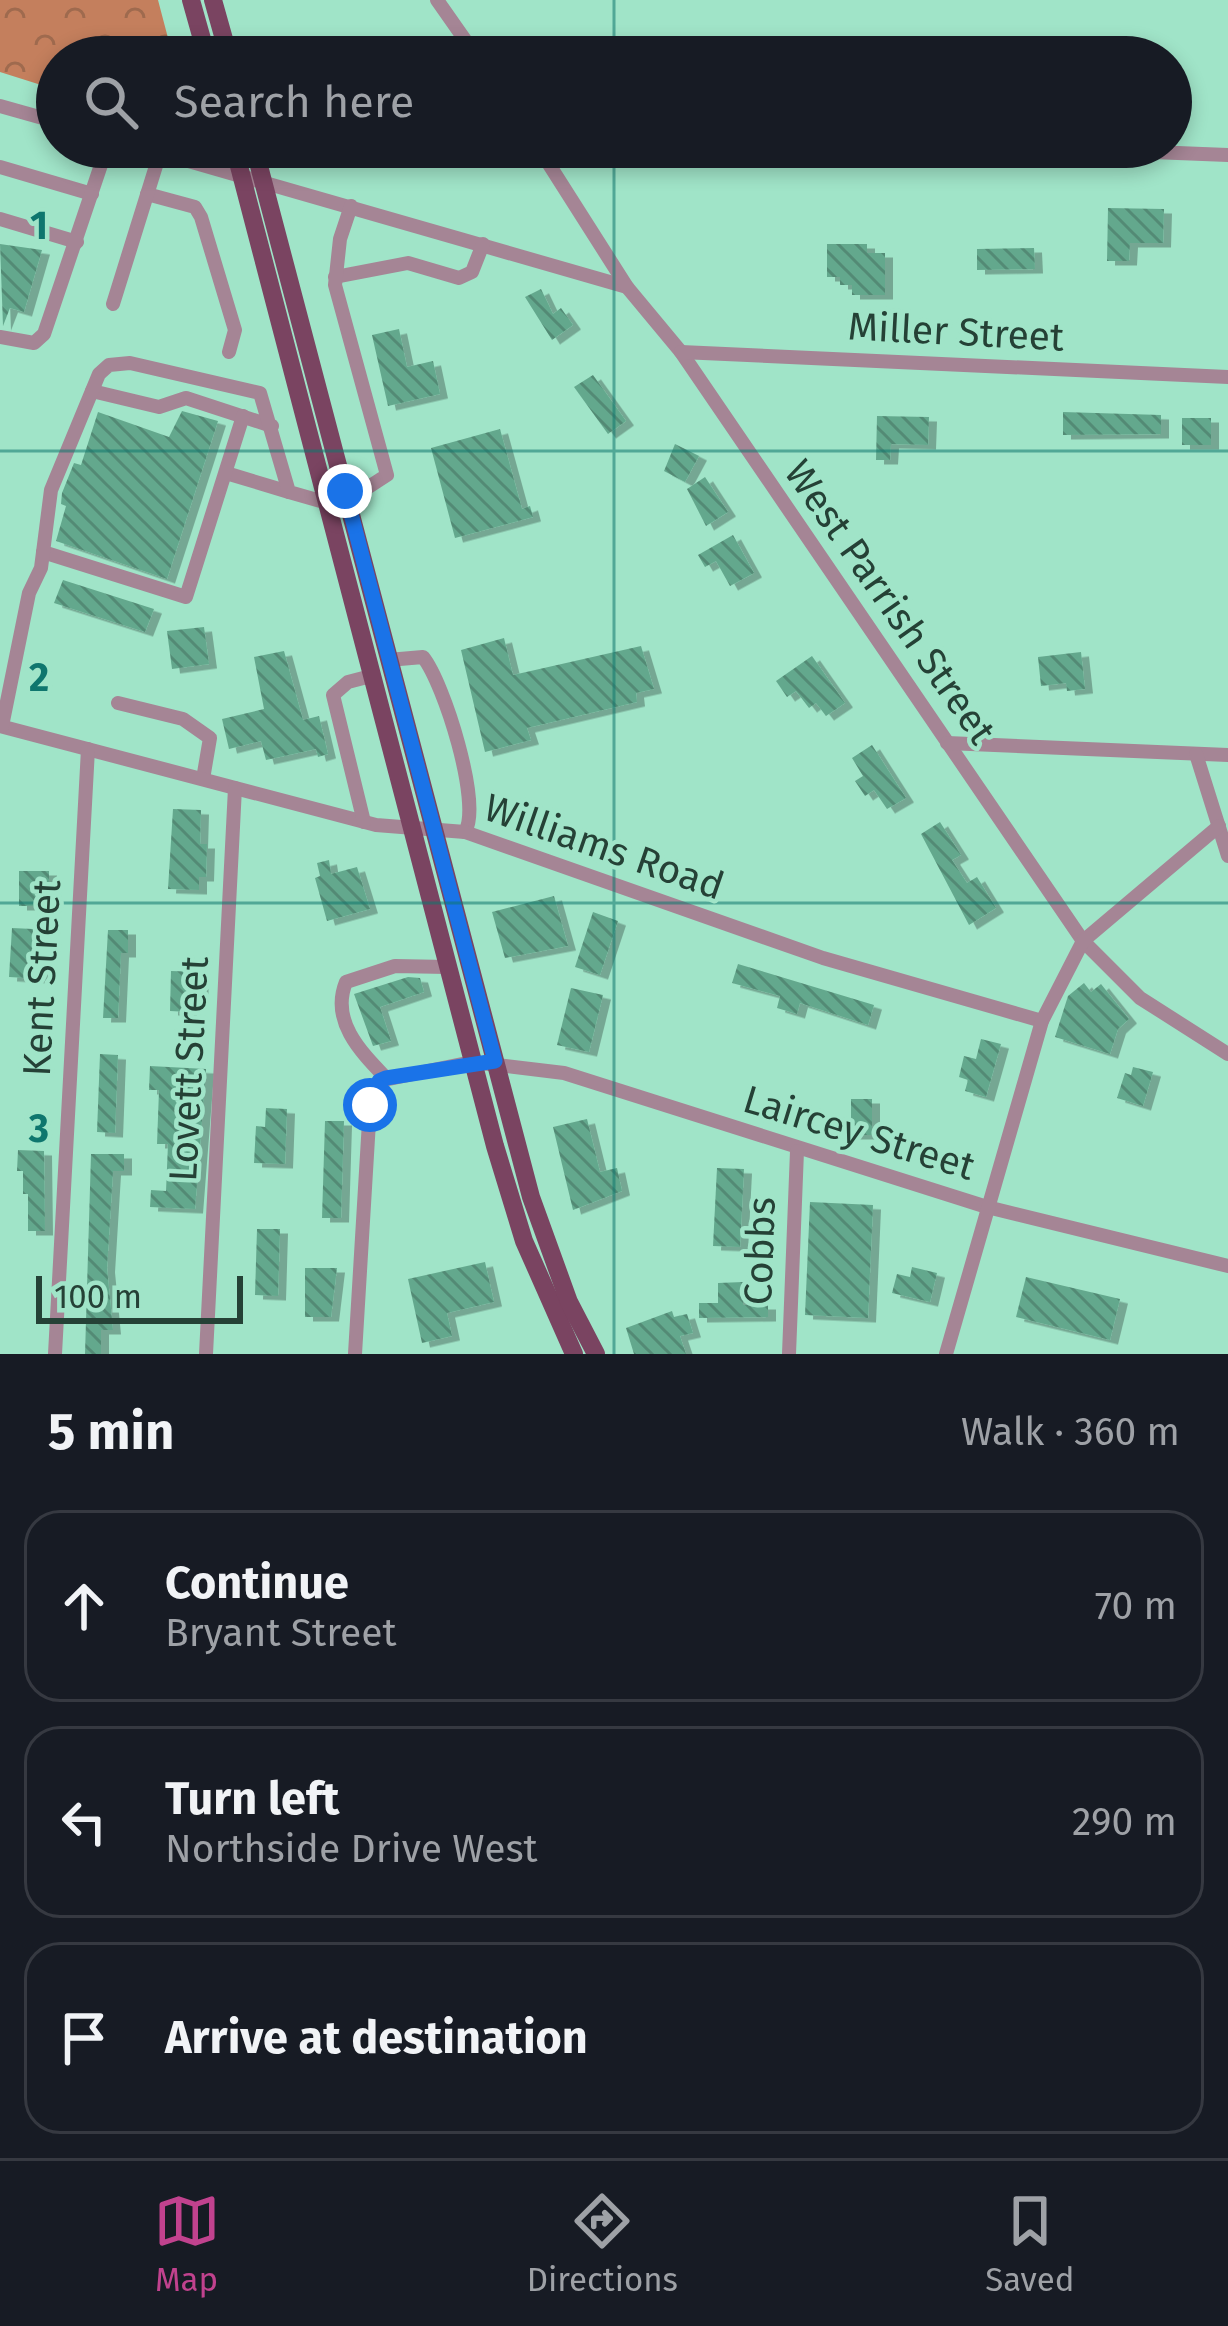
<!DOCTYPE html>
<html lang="en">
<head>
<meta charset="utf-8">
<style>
	body { margin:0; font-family:"Fira Sans",sans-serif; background:#20242c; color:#f1f3f6 }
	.scale { position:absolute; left:36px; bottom:30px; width:207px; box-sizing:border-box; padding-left:12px; border:6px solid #254136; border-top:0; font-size:33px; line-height:42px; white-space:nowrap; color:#254136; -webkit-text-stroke:9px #a0e4c8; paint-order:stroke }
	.stop { position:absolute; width:36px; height:36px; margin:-27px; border:9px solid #1a73e8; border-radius:50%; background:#fff }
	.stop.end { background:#1a73e8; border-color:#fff; box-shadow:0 3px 12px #0008 }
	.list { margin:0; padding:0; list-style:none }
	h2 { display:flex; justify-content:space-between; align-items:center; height:156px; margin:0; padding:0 48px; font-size:51px }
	h2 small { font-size:39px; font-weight:400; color:#9ea1a6 }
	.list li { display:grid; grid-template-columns:78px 1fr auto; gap:36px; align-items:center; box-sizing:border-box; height:192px; margin:0 24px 24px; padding:0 24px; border:3px solid #363941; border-radius:36px }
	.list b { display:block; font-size:45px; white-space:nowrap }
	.list p { margin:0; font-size:39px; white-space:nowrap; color:#9ea1a6 }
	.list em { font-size:39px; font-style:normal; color:#9ea1a6 }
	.icon { flex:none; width:66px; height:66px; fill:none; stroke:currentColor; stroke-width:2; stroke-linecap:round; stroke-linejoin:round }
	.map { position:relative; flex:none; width:1228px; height:1354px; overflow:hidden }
	.search { position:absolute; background:#171b24; box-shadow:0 6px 18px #0003; left:36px; right:36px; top:36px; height:132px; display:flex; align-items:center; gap:30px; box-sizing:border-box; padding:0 42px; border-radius:66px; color:#9ea1a6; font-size:45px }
	.sheet { height:804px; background:#171b24 }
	nav { display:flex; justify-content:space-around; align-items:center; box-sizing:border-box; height:168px; border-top:3px solid #363941; background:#171b24; font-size:33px; color:#9ea1a6 }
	nav a { display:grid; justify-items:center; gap:6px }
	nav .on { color:#c1428e }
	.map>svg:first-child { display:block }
	.forest { fill:url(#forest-crowns) }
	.building { fill:url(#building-back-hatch); filter:url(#shadow) }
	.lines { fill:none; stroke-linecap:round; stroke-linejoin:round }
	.minor { stroke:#a58595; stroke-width:14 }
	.major { stroke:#7a4461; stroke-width:18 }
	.route { stroke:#1a73e8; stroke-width:15 }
	.grid { fill:none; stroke:#0f766e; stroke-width:3; stroke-opacity:0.55 }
	.labels { text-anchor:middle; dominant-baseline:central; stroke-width:9; stroke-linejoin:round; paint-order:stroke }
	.street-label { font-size:39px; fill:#254136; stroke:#a0e4c8 }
	.grid-label { font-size:39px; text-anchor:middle; font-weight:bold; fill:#0f766e; stroke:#a0e4c8; stroke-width:9; stroke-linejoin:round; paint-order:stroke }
</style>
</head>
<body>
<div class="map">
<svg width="1228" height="1354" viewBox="0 0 1228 1354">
	<defs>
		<pattern id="forest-crowns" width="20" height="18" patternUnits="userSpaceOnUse" patternTransform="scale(3)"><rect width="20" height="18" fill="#c47f5d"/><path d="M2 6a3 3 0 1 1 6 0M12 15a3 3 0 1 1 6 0" fill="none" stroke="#9f6a4e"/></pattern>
		<pattern id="building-back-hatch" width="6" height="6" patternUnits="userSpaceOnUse" patternTransform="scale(3)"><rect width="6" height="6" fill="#64a88d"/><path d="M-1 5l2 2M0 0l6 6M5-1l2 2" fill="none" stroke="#528a74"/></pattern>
		<filter id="shadow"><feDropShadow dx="8" dy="4.5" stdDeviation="0" flood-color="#0004"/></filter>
	</defs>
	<rect width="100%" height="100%" fill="#a0e4c8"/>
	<path class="forest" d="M0 0H158L173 57H57V90L0 72Z"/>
	<g class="building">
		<path d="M1108 208 1164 209 1163 243H1130L1129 261H1107Z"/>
		<path d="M0 244 42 250 24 312 10 308 3 326Z"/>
		<path d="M827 244H867V253H885V295H852V285H840V277H827Z"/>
		<path d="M1034 248 1035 269 977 270V249Z"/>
		<path d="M541 289 553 314 561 308 573 325 552 340 525 297Z"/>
		<path d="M399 329 407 367 433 361 440 394 388 406 372 335Z"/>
		<path d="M593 375 626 421 608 434 574 387Z"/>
		<path d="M182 411 218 421 167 579 56 541 66 506 61 504 62 493 74 463 81 465 98 412 169 437Z"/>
		<path d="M1063 412 1161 415V434L1063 435Z"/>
		<path d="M877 416 929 417 928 445 891 444 890 460H876Z"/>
		<rect x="1182" y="418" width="29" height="27"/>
		<path d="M500 429 522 509 530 506 533 517 455 538 431 448Z"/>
		<path d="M675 444 699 456 685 482 664 471Z"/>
		<path d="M705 477 728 512 706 526 687 489Z"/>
		<path d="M733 535 754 573 730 586 716 561 705 567 698 555Z"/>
		<path d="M63 580 154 609 145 632 54 603Z"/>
		<path d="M204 627 209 664 172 669 167 631Z"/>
		<path d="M504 638 513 675 641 646 654 689 636 693 637 702 527 728 531 740 485 752 461 650Z"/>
		<path d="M284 651 303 720 319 716 328 754 318 757 316 749 266 760 261 741 229 749 222 719 264 709 254 657Z"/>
		<path d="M1081 652 1085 689 1067 691 1066 683 1041 686 1038 657Z"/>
		<path d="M812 656 845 703 826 716 816 703 809 708 796 691 787 697 776 681Z"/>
		<path d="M872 745 906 798 887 809 874 790 865 796 855 781 863 776 852 758Z"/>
		<path d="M173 809 201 810 200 844H207L206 877H199V890L168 889Z"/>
		<path d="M940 822 961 855 952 860 967 883 977 877 996 908 969 925 921 834Z"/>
		<path d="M329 860 331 874 357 867 370 909 327 921 315 878 320 876 317 863Z"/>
		<rect x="19" y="871" width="30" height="35"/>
		<path d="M554 896 568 946 505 958 492 912Z"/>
		<path d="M593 912 618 921 600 975 575 967Z"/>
		<path d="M12 928 33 929 32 962 45 963 44 979 9 977Z"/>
		<path d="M108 930H128V953H121L118 1018H103Z"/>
		<path d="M738 964 874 1005 868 1025 800 1003 797 1014 777 1008 780 996 732 983Z"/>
		<path d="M171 971 201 972 200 1001H189V1012L170 1011Z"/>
		<path d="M408 977 420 978 424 992 380 1007 391 1041 373 1046 354 994Z"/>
		<path d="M1084 983 1091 992 1101 984 1129 1019 1118 1029 1110 1054 1055 1037 1068 996Z"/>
		<path d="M571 988 603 995 589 1052 557 1045Z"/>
		<path d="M981 1039 1001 1044 986 1097 965 1091 968 1080 959 1077 964 1056 976 1059Z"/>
		<path d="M100 1054 118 1055 115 1133 97 1132Z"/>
		<path d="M150 1066 206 1069 195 1209 150 1207 151 1190 166 1191 168 1144H157L159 1090H149Z"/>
		<path d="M1133 1067 1153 1072 1143 1106 1117 1098 1125 1073 1131 1075Z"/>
		<rect x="851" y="1099" width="21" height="36"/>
		<path d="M266 1108 287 1109 285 1164 254 1163 256 1126 265 1127Z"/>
		<path d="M587 1119 600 1172 617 1168 622 1191 573 1210 553 1127Z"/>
		<path d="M325 1121H344L341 1218H322Z"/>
		<path d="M18 1150 44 1151 45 1231H28V1194H23V1171H17Z"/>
		<path d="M91 1154H124V1171H113L107 1268 113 1330H101V1354H85Z"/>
		<path d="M717 1168 744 1169 740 1247 713 1246Z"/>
		<path d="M810 1202 873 1205 868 1318 805 1315Z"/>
		<path d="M257 1229H280L278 1296 255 1295Z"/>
		<path d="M485 1262 494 1302 447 1313 452 1336 422 1343 408 1279Z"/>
		<path d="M912 1267 937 1273 930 1302 892 1293 897 1274 910 1277Z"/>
		<path d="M305 1268H337L331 1317H305Z"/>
		<path d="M1026 1277 1120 1299 1110 1340 1016 1317Z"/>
		<path d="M743 1282V1305H768V1317L699 1318V1303H718V1283Z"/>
		<path d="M672 1311 674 1317 687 1314 693 1333 680 1336 686 1354H634L626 1328Z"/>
	</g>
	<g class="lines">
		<g class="minor">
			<path d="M437 0 477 57"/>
			<path d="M0 106 57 122"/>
			<path d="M140 147 627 287"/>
			<path d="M538 147 627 287 681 352 1083 941 1140 998 1228 1054"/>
			<path d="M1026 147 1228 155"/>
			<path d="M0 167 92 194"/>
			<path d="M147 194 195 207 201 217 235 330 229 352"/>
			<path d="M0 219 77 242"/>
			<path d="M335 277 408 263 459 278 472 272 483 244"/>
			<path d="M113 304 160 153"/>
			<path d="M0 337 34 343 44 334 107 147"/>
			<path d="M681 352 1228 377"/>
			<path d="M92 391 159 407 186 398 272 426"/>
			<path d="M226 473 289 492"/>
			<path d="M345 491 367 488 387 475 335 285 340 239 351 206"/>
			<path d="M43 552 186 597 243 416"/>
			<path d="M388 660 423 657C444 683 482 804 465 832"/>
			<path d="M118 703 183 719 210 738 203 779"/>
			<path d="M0 726 376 825 465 832 823 958 1042 1021"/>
			<path d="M2 726 29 593 41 568 51 490 99 374 109 365 130 363 260 393 289 492 324 502"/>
			<path d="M947 743 1228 755"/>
			<path d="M1196 754 1228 856"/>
			<path d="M364 822 333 695 348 682 371 676"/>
			<path d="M386 1078C361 1052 330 1021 346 982L395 966 447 967"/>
			<path d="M55 1354 88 749"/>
			<path d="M206 1354 235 788"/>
			<path d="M355 1354 370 1105 379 1081 472 1062 564 1073 987 1207 1228 1266"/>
			<path d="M789 1354 797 1151"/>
			<path d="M946 1354 1042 1021 1083 941 1219 826"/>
		</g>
		<g class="major">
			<path d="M191 0 207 57"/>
			<path d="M213 0 229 57"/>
			<path d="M234 147 495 1146 524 1241 574 1354"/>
			<path d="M254 147 531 1197 569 1302 596 1354"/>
		</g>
	</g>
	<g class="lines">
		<path class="route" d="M345 491 495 1061 386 1078 379 1081 370 1105"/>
	</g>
	<path class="grid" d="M614 0V57M614 147V1354M0 451H1228M0 903H1228"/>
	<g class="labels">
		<g class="street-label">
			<text transform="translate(956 332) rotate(3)">Miller Street</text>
			<text transform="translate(890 602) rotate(55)">West Parrish Street</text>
			<text transform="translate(604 847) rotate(19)">Williams Road</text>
			<text transform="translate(42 978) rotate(-87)">Kent Street</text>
			<text transform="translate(189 1069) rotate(-87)">Lovett Street</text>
			<text transform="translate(859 1133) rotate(17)">Laircey Street</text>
			<text transform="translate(760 1251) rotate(-88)">Cobbs</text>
		</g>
	</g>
	<g class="grid-label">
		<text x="39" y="239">1</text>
		<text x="39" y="691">2</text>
		<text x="39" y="1142">3</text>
	</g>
</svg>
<div class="scale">100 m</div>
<div class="stop" style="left:370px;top:1105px"></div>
<div class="stop end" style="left:345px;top:491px"></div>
<div class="search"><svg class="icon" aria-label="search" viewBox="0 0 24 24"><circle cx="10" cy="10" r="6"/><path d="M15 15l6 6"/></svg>Search here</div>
</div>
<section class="sheet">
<h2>5 min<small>Walk · 360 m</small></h2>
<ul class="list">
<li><svg class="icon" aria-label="ahead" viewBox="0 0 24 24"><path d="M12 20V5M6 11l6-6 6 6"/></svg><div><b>Continue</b><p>Bryant Street</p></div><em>70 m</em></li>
<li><svg class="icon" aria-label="left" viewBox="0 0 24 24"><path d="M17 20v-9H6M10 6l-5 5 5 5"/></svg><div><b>Turn left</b><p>Northside Drive West</p></div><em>290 m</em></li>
<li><svg class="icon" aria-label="arrive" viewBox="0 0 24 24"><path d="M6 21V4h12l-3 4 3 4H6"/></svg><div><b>Arrive at destination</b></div></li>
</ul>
</section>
<nav>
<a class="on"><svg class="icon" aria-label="map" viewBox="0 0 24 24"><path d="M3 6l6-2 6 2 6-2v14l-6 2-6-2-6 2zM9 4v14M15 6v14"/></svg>Map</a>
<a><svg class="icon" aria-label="directions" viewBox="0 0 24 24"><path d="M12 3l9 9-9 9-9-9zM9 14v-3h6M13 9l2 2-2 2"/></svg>Directions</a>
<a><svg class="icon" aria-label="saved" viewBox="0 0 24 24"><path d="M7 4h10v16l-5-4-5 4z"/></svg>Saved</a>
</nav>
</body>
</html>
